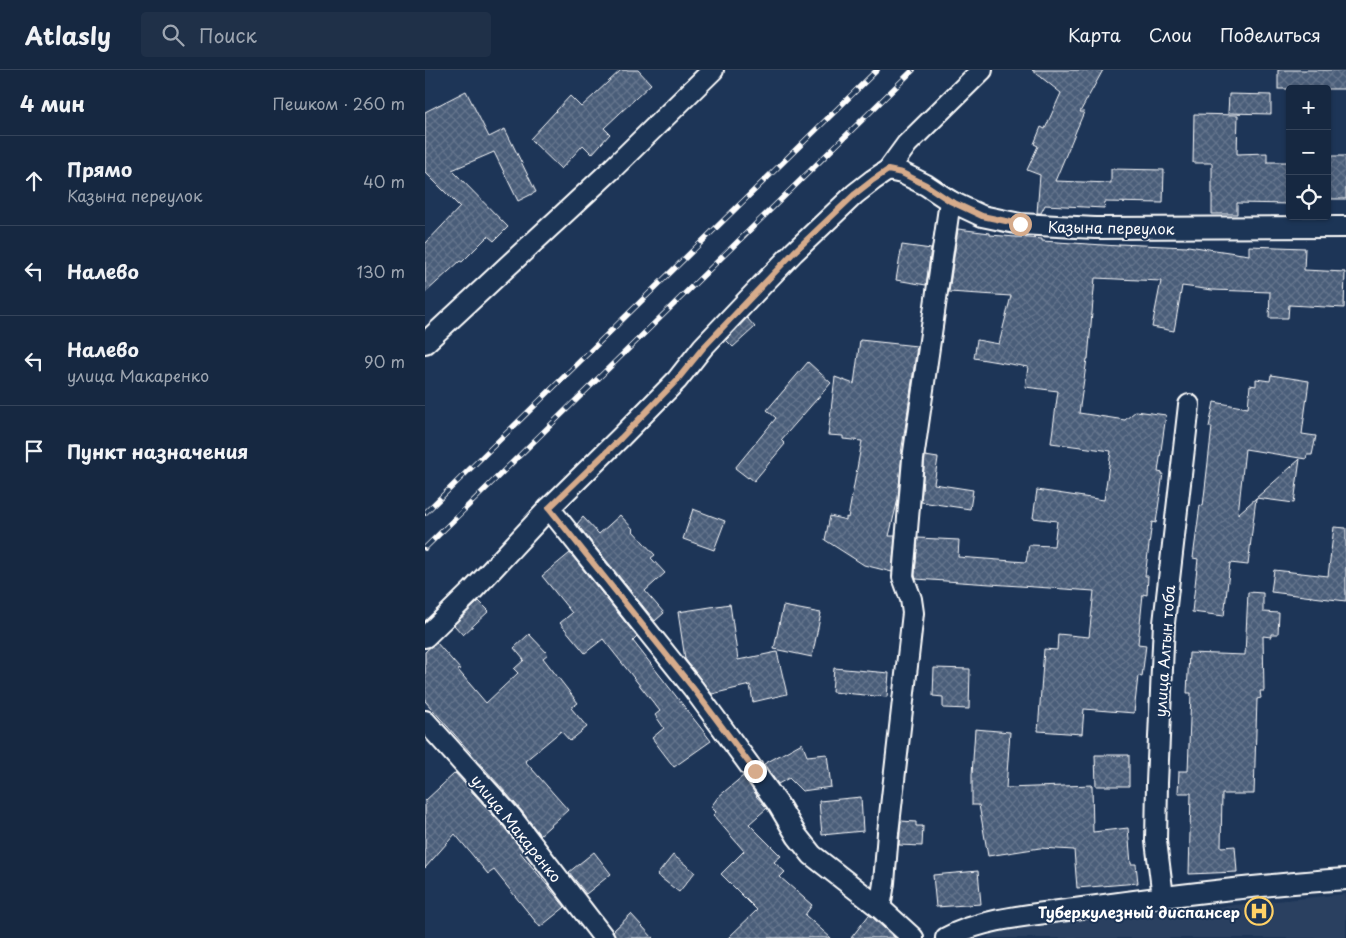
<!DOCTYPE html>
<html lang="ru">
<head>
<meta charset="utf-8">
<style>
	body { margin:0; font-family:"Playpen Sans",sans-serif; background:#1f3048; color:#f1f3f6 }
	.controls { position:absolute; right:15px; top:15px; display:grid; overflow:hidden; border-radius:5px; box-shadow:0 1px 4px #0004 }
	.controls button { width:45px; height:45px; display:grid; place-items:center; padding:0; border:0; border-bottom:1px solid #35445a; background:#162841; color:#f1f3f6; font:25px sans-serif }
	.stop { position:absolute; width:15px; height:15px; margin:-11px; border:4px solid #d6ab8b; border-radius:50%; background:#fff }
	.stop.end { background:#d6ab8b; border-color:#fff; box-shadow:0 1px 5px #0008 }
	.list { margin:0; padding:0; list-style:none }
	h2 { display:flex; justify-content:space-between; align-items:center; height:65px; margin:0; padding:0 20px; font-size:21px }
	h2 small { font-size:16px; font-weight:400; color:#9ea6b1 }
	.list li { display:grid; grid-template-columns:32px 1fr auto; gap:15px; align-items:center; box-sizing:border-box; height:90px; padding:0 20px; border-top:1px solid #35445a }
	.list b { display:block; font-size:19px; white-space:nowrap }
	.list p { margin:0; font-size:16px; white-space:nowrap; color:#9ea6b1 }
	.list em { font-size:16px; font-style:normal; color:#9ea6b1 }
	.icon { flex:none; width:28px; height:28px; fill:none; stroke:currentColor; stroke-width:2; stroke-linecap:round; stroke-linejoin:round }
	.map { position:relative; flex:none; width:921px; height:868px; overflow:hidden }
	header { display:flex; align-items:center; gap:30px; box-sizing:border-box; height:70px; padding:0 25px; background:#162841; border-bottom:1px solid #35445a }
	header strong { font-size:24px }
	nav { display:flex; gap:28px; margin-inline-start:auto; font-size:18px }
	.search { width:350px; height:45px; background:#1f3048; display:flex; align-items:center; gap:12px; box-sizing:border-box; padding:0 18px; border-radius:5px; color:#9ea6b1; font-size:19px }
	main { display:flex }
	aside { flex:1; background:#162841 }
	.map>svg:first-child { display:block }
	.built { fill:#2a4161 }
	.building { fill:url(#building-cross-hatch); stroke:#fff }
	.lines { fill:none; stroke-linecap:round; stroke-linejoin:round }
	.minor-casing { stroke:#fff; stroke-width:24 }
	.minor { stroke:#1d3557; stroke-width:20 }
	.rail-casing { stroke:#fff; stroke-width:5.5 }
	.rail { stroke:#1d3557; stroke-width:4; stroke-dasharray:11; stroke-linecap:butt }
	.route { stroke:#d6ab8b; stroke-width:6 }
	.labels { text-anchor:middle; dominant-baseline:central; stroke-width:4; stroke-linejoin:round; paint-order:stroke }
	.street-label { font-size:15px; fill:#fff; stroke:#1d3557 }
	.poi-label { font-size:15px; font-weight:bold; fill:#fff; stroke:#1d3557; text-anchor:end }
</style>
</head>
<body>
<header>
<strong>Atlasly</strong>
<div class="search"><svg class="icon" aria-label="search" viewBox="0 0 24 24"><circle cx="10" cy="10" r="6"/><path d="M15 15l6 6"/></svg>Поиск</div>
<nav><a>Карта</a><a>Слои</a><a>Поделиться</a></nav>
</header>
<main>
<aside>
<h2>4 мин<small>Пешком · 260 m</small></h2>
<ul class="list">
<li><svg class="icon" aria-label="ahead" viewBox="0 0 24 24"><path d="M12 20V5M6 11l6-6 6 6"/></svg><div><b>Прямо</b><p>Казына переулок</p></div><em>40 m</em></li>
<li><svg class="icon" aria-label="left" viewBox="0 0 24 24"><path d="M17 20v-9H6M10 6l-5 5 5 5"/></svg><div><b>Налево</b></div><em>130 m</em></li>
<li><svg class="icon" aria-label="left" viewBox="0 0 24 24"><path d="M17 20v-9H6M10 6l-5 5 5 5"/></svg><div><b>Налево</b><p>улица Макаренко</p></div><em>90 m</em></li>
<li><svg class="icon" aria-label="arrive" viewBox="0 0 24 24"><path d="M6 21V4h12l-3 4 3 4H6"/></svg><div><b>Пункт назначения</b></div></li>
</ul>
</aside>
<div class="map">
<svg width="921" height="868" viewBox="0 0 921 868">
	<defs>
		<pattern id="building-cross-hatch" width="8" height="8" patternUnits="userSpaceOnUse" patternTransform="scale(1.25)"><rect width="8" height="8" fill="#4a5d79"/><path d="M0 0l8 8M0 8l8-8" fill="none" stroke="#65758d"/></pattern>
	</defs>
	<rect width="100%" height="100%" fill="#1d3557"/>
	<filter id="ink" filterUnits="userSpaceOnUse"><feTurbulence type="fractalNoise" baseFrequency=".02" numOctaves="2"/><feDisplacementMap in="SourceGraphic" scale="10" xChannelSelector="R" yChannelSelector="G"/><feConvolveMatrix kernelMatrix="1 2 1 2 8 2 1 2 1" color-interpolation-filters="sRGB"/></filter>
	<g filter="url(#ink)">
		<path class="built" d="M921 824V868H562L573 859Z"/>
		<g class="building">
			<path d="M196 0H213L226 14 179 58 185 64 167 84 158 75 136 99 105 69 145 26 156 37Z"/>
			<path d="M607 0H678L655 42H659L630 111 686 113V99L739 100 738 133 680 132 679 138 620 135 616 143H612L615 105 602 100 613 76 609 74 616 57 620 59 636 23Z"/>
			<rect x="853" y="0" width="68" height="19"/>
			<path d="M41 21 64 67 80 59 111 122 93 131 69 82 27 100 83 157 69 171 63 166 37 192 35 191 0 223V174L35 137 0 102V42Z"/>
			<path d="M804 24 846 25V44L803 43Z"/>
			<path d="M769 44 813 45 812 84 842 83V92H865V134L812 133V144H787V93H768Z"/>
			<rect x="902" y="86" width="19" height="43"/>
			<path d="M533 159 565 163V165L617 169V171L694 176V174L762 177 763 176 824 185V176L880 178 879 200 920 202 919 238 864 235 863 248H844L845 222 787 220 757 216 749 261 727 257 736 211 670 208 663 289H662L654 343 700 350 711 341 741 345 733 402 738 403 731 453 727 452 720 506H723L722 525 718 524 713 574 721 575 717 607 713 606 709 643 659 639 657 664 613 661 619 579 632 580 633 564 664 567 669 521 491 509 490 505 493 468 534 470 533 487 601 492 604 475 629 476 632 451 608 448 612 420 679 430 686 381 626 373 633 321 600 317 603 297 549 288 552 270 574 274 586 226 524 222Z"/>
			<path d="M477 175 506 179 501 215 471 210Z"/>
			<path d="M322 248 330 257 308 277 301 270Z"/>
			<path d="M435 270 492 276 482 346 476 383H477L473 429 464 466H470L467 502 439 495 400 470 405 446 421 450V447L423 448 437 371 418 369V366L403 365 410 307 429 314Z"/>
			<path d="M383 292 406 313 356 370 360 374 329 411 324 407 323 408 310 398 351 348 342 340Z"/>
			<path d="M846 305 884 311 877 364 891 366 887 385H882L881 389 820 379 813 444 875 389 869 433 831 428 823 495 805 493 799 546 767 542 773 489 768 488 775 435 778 436 787 357H784L789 332 823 338 825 315 831 316V309L845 311Z"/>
			<path d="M500 386 513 388 509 414 548 420 545 439 496 432Z"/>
			<path d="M268 439 300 451 289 480 258 469Z"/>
			<path d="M195 445 209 460 208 461 230 485 226 488 240 503 220 521 239 543 230 551 152 454 158 447 174 464Z"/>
			<path d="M909 457 921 458V531L846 522 849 500 903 506Z"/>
			<path d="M145 483 212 567 208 571 286 671 249 697 227 668 239 658 230 645 235 641 178 569 160 583 135 553 147 543 117 506Z"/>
			<path d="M823 522 838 523V542L854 543 853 564H846V567L838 566 839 621H835L836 628 832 629 829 724H797L796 777 810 776 812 802 764 804 766 723H753L754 701H763L766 623H762L764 583 820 585Z"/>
			<path d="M54 531 64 541 38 565 29 555Z"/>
			<path d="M305 534 313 590 352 582 362 624 328 632 325 615 287 624 260 589 253 542Z"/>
			<path d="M358 536 396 543 387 587 349 579Z"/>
			<path d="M104 564 123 584 118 588 153 633 146 638 162 657 145 671 136 661 100 691 143 740 115 765 96 740 0 631V582L11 572 35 599 33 600 61 633 93 603 89 599 99 590 89 578Z"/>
			<path d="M409 598 464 603 462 627 407 622Z"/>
			<path d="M509 598 545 599 544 639 518 638V627L508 626Z"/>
			<path d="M550 659 585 662 581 718 667 715 668 762 703 758 706 794H711L713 813 652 818 649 780 615 778 563 786 554 735H547V705Z"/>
			<path d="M377 673 382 686 402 684 406 717 377 721 364 708 353 714 339 694Z"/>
			<path d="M670 685H704V716H671Z"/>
			<path d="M30 703 78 756 97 780 95 782 140 837 115 857 69 800 63 804 30 764 0 798V731Z"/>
			<path d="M318 706 332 726H331L342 738 324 754 356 786 349 792 360 802 355 807 387 835 380 845 406 868H303L332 840 296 804 319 781 288 745 291 742 286 737 293 727Z"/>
			<path d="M436 727 438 761 397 765 394 731Z"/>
			<path d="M476 751 491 752V756H498L497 776 474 775Z"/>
			<path d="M169 782 186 804 161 824 144 802Z"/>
			<path d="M248 785 270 802 254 822 232 805Z"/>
			<path d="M553 801 556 834 511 837 508 805Z"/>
			<path d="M206 844 228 868H191L188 861Z"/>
			<path d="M444 845 447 847 470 868H426Z"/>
		</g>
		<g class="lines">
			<g class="minor-casing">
				<g id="minor">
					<path d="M463 100 477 103 501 115 525 131 557 146 595 154 670 158 921 157"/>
					<path d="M0 273 185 101 288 0"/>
					<path d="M124 438 268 618 353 734 372 766 387 785 455 838 488 868"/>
					<path d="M0 567 48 520 124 438 196 367 252 310 278 277 337 215 369 182 430 124 448 110 463 100 482 74 557 0"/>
					<path d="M0 651 87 748 179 868"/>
					<path d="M738 827 731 771 732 713 739 553 764 335"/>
					<path d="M455 838 459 813 463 763 488 543 486 529 478 507 488 389 525 131"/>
					<path d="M521 868C558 848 608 845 650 839 740 826 830 815 921 809"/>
				</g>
			</g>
			<use href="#minor" class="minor"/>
			<g class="rail-casing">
				<g id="rail">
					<path d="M0 443 452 0"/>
					<path d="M0 478 488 0"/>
				</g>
			</g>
			<use href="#rail" class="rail"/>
		</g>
	</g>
	<g class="lines" filter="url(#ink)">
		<path class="route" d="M330 701 268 618 124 438 196 368 252 310 278 278 369 182 430 124 448 110 463 100 477 103 501 115 525 131 557 146 595 154"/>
	</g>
	<defs>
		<g id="hospital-ring" transform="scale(1.4375)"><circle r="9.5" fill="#1d3557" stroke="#ffd166" stroke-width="1.5"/><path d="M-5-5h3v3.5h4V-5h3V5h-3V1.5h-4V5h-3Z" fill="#ffd166"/></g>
	</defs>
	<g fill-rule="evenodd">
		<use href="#hospital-ring" x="834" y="841"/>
	</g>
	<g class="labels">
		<g class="street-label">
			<text transform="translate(686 157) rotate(1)">Казына переулок</text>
			<text transform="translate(739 581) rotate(-86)">улица Алтын тоба</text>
			<text transform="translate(92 758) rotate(51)">улица Макаренко</text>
		</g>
		<g class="poi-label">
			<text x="815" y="841">Туберкулезный диспансер</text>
		</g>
	</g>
</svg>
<div class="controls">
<button>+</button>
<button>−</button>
<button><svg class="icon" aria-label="locate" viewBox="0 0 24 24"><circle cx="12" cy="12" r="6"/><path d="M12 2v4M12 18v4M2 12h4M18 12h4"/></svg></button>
</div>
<div class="stop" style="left:595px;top:154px"></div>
<div class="stop end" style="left:330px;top:701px"></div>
</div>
</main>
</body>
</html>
